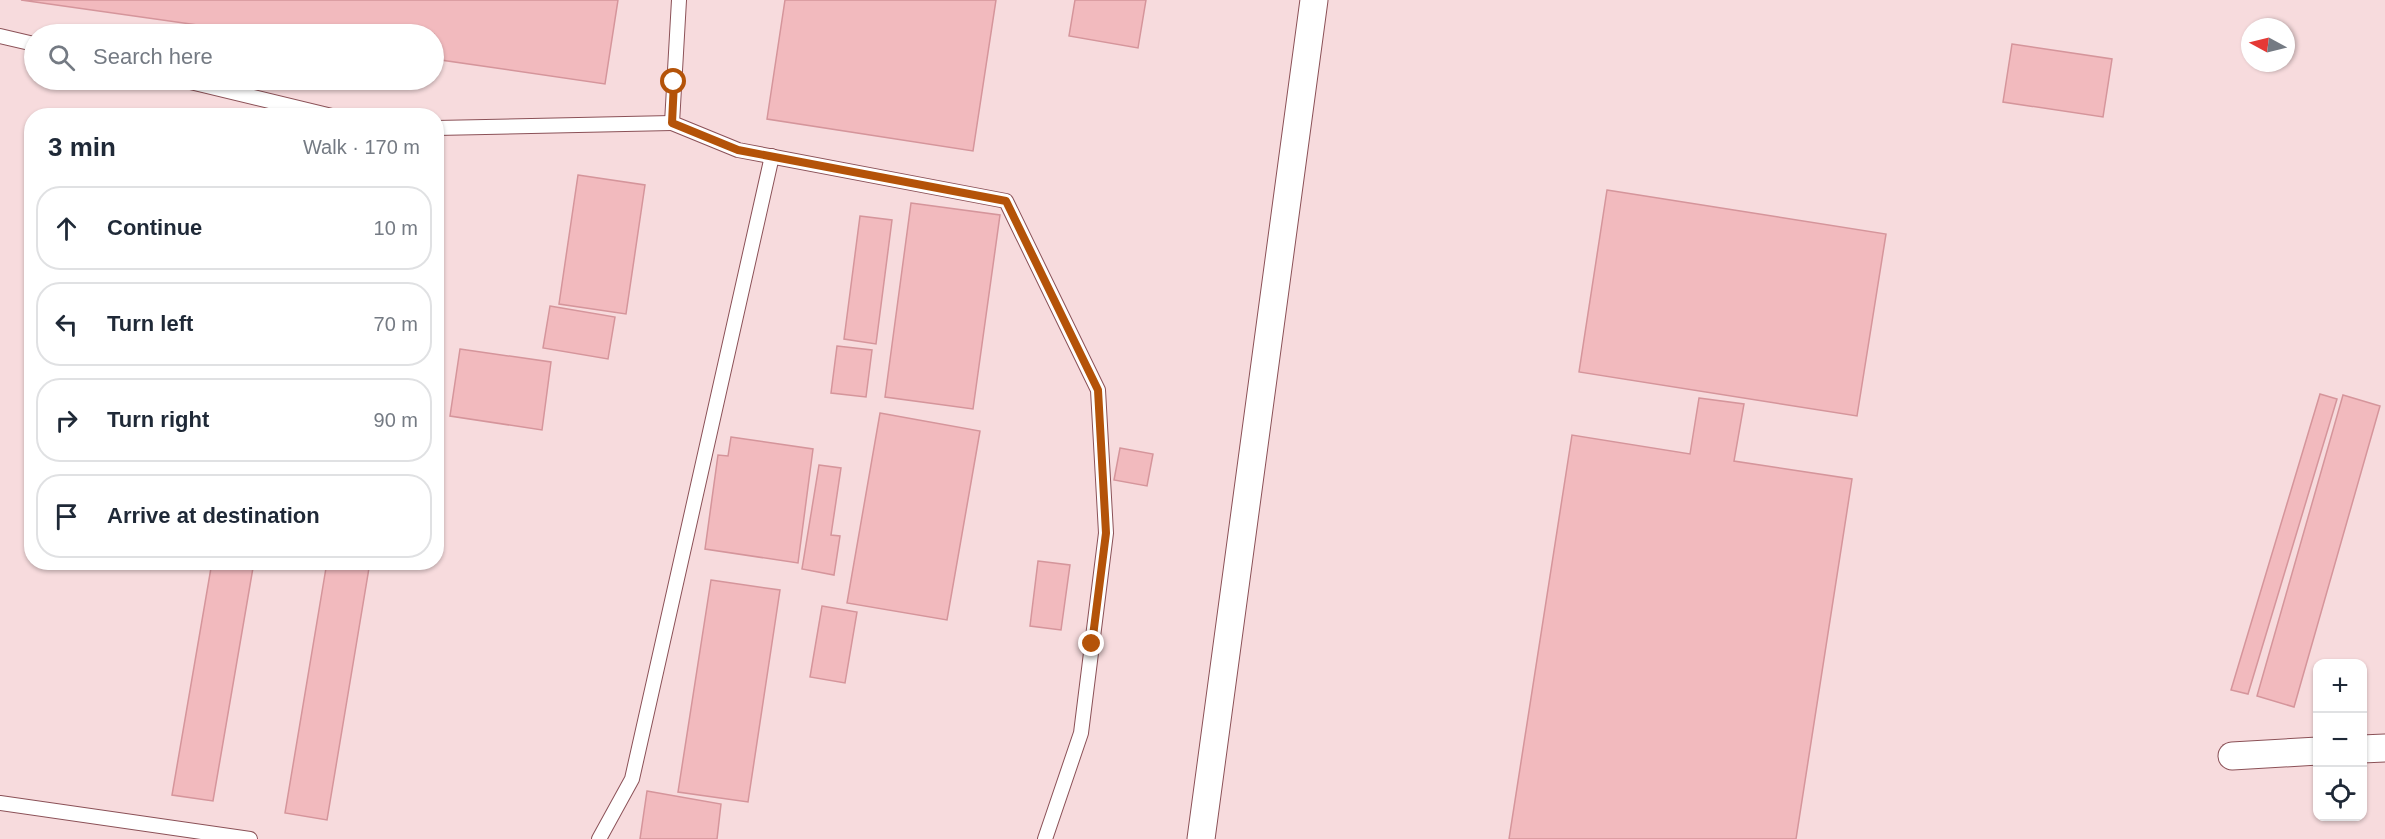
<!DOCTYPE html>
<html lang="en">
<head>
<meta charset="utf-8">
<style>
	body { margin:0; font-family:Helvetica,sans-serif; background:#f6f6f7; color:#1f2937 }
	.controls { position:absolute; right:18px; bottom:18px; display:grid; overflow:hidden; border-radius:12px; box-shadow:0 2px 4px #0004 }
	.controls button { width:54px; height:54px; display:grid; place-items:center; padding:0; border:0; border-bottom:2px solid #e0e1e3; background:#fff; color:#1f2937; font:30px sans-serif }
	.compass { position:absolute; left:2241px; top:18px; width:54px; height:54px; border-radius:50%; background:#fff; box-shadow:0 2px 4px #0004; rotate:277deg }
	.stop { position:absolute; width:18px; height:18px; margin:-14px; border:4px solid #b45309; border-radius:50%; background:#fff }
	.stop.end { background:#b45309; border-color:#fff; box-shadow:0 2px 6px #0008 }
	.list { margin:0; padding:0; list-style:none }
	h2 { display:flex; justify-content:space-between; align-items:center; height:78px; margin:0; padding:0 24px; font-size:26px }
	h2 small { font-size:20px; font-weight:400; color:#747a83 }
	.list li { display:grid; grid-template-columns:39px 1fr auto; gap:18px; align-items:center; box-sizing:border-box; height:84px; margin:0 12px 12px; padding:0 12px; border:2px solid #e0e1e3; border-radius:24px }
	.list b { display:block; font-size:22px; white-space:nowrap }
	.list em { font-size:20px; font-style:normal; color:#747a83 }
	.icon { flex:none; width:33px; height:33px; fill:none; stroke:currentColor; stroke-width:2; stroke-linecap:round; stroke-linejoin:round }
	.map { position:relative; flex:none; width:2385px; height:839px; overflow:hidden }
	.search { position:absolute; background:#fff; box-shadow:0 2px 4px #0004; left:24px; top:24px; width:420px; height:66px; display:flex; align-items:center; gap:15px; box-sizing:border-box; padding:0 21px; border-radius:33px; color:#747a83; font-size:22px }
	.panel { position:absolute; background:#fff; box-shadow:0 2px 4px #0004; left:24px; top:108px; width:420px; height:462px; border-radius:24px }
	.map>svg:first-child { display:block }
	.building { fill:#f2babe; stroke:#d5959b; stroke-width:1.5 }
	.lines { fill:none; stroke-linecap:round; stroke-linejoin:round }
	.lane-casing { stroke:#8b5157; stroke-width:16 }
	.street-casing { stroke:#8b5157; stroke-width:29 }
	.lane { stroke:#fff; stroke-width:14 }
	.street { stroke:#fff; stroke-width:27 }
	.route { stroke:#b45309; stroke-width:8 }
</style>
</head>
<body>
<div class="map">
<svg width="2385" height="839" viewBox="0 0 2385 839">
	<rect width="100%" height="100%" fill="#f7dbdd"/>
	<g class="building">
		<path d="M21 0H618L605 84 434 59V34H261Z"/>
		<path d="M785 0H996L973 151 767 119Z"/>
		<path d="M1075 0H1146L1138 48 1069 36Z"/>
		<path d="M2012 44 2112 59 2103 117 2003 102Z"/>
		<path d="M578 175 645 185 626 314 559 304Z"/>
		<path d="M1607 190 1886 234 1857 416 1579 372Z"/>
		<path d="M911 203 1000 215 973 409 885 397Z"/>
		<path d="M860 216 892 220 876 344 844 339Z"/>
		<path d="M550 306 615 317 608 359 543 348Z"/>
		<path d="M837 346 872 350 866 397 831 393Z"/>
		<path d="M460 349 551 362 542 430 450 416Z"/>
		<path d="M2320 394 2337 399 2248 694 2231 690Z"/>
		<path d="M2343 395 2380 406 2294 707 2257 696Z"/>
		<path d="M1699 398 1744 404 1734 461 1852 479 1796 839H1509L1572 435 1690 454Z"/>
		<path d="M880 413 980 431 947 620 847 603Z"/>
		<path d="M731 437 813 449 798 563 705 549 718 455 728 456Z"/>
		<path d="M1120 448 1153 454 1147 486 1114 480Z"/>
		<path d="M819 465 841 468 831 535 840 536 834 575 802 569Z"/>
		<path d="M1038 561 1070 565 1061 630 1030 626Z"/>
		<path d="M212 562H254L213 801 172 795Z"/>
		<path d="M327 562H370L327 820 285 813Z"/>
		<path d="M711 580 780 590 748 802 678 792Z"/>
		<path d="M822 606 857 612 845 683 810 677Z"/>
		<path d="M647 791 721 804 717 839H640Z"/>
	</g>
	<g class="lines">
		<g class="lane-casing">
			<g id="lane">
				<path d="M679 0 672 123 738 150 1006 201 1098 390 1106 533 1081 733 1045 839"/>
				<path d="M0 36 34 44"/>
				<path d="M182 80 332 116"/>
				<path d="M436 128 672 123"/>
				<path d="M0 803 250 839"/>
				<path d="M599 839 632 779 772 156"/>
			</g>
		</g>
		<g class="street-casing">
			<g id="street">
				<path d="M2362 749 2385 748"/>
				<path d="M2232 756 2318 751"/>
				<path d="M1201 839 1314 0"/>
			</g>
		</g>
		<use href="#lane" class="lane"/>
		<use href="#street" class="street"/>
	</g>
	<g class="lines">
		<path class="route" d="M674 82 672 123 738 150 1006 201 1098 390 1106 533 1092 644"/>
	</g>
</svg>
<div class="controls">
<button>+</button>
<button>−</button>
<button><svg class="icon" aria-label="locate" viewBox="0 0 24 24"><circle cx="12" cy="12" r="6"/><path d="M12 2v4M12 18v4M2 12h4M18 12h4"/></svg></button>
</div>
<svg class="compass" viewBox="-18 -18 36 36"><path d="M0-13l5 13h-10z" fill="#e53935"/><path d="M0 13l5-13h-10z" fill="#747a83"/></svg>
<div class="stop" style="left:674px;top:82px"></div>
<div class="stop end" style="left:1092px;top:644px"></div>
<div class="search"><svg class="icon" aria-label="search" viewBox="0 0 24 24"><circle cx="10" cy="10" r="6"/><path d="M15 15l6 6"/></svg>Search here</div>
<section class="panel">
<h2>3 min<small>Walk · 170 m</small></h2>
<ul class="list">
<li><svg class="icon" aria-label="ahead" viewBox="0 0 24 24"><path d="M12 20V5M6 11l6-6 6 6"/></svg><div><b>Continue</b></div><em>10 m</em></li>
<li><svg class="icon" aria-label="left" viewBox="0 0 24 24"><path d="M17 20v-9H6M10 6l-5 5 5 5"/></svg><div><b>Turn left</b></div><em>70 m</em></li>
<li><svg class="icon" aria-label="right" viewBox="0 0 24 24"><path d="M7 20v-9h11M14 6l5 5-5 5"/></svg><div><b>Turn right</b></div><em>90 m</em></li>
<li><svg class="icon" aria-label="arrive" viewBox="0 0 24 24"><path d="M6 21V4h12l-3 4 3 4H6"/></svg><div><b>Arrive at destination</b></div></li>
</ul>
</section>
</div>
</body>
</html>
